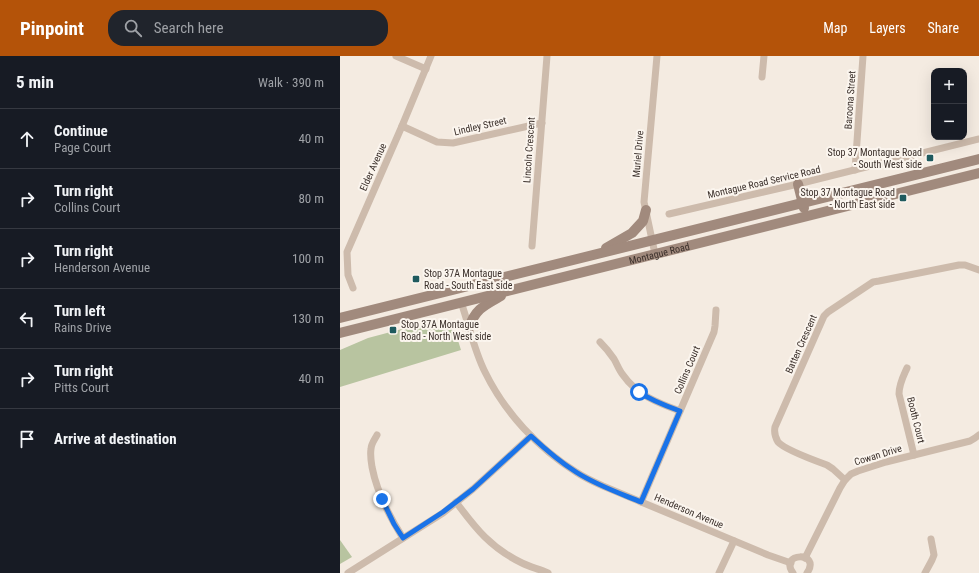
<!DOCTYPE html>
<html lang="en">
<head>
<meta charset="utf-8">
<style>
	body { margin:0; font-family:"Roboto Condensed",sans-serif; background:#20242c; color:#f1f3f6 }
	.controls { position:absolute; right:12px; top:12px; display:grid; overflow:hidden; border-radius:8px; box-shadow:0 4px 16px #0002 }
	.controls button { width:36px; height:36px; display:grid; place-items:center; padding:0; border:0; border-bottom:1px solid #363941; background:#171b24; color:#f1f3f6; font:20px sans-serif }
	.stop { position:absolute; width:12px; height:12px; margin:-9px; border:3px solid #1a73e8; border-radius:50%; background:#fff }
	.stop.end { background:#1a73e8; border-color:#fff; box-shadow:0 1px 4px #0008 }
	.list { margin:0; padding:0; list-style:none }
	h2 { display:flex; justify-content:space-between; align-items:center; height:52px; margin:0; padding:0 16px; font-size:17px }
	h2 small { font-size:13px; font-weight:400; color:#9ea1a6 }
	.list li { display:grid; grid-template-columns:26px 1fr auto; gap:12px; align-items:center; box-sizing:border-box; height:60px; padding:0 16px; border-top:1px solid #363941 }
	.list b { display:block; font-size:15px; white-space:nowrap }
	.list p { margin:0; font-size:13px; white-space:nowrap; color:#9ea1a6 }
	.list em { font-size:13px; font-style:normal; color:#9ea1a6 }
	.icon { flex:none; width:22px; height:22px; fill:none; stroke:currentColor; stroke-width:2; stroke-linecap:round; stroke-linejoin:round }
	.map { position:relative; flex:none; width:639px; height:517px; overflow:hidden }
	header { display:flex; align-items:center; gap:24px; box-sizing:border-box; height:56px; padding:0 20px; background:#b45309; color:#fff }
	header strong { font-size:19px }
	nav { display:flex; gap:22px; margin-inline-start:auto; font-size:14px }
	.search { width:280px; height:36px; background:#20242c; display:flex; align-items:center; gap:10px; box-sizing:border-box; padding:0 14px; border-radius:16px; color:#9ea1a6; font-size:15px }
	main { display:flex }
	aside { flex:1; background:#171b24 }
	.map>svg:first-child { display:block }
	.green { fill:#b8c4a0 }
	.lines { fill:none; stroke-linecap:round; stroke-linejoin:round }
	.minor { stroke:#cdbbac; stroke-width:7 }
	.secondary { stroke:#a18a7d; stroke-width:10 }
	.route { stroke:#1a73e8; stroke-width:5 }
	.poi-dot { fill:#1f5a5e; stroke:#fbf5ee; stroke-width:1.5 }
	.labels { text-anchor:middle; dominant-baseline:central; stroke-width:4; stroke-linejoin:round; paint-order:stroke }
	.street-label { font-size:10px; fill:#3b302b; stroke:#fbf5ee }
	.poi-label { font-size:10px; fill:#3b302b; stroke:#fbf5ee; text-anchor:end }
</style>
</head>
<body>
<header>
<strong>Pinpoint</strong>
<div class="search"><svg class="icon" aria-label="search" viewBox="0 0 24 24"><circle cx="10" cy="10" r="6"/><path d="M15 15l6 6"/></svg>Search here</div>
<nav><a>Map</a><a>Layers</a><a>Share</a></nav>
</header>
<main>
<aside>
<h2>5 min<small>Walk · 390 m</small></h2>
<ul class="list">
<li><svg class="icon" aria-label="ahead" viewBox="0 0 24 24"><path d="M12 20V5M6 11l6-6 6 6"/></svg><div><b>Continue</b><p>Page Court</p></div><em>40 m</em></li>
<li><svg class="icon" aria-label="right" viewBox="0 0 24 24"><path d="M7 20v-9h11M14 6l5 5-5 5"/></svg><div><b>Turn right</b><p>Collins Court</p></div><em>80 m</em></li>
<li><svg class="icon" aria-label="right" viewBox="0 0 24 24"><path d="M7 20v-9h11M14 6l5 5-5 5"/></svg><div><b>Turn right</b><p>Henderson Avenue</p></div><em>100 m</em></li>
<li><svg class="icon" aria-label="left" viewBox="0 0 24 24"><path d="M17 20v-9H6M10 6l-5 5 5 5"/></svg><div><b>Turn left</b><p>Rains Drive</p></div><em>130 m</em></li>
<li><svg class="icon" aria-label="right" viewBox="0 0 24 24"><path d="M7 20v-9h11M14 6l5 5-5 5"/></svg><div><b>Turn right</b><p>Pitts Court</p></div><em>40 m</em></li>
<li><svg class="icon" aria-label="arrive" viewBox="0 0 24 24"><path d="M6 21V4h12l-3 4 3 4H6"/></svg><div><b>Arrive at destination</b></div></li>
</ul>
</aside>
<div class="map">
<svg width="639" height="517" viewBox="0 0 639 517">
	<rect width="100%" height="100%" fill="#f4ebe1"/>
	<g class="green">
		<path d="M77 269C86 270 98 274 106 269L115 275 121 294 0 331V294L28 282Z"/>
		<path d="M0 484 12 501 0 508Z"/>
	</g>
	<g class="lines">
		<g class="minor">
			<path d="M56 0 86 13"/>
			<path d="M422 21 424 0"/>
			<path d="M62 70 97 86 113 87 202 67"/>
			<path d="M515 114 523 0"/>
			<path d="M329 158 458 128 639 83"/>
			<path d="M192 190 207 0"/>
			<path d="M315 198 304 146 317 0"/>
			<path d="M13 232 8 219 7 196 62 70 91 0"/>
			<path d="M121 246C129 269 134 294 145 316 165 357 198 392 236 416 245 422 254 426 263 430L428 499 451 507"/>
			<path d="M260 286C265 291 270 297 274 303 277 308 279 314 283 319 297 339 318 347 340 355"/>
			<path d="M567 312C563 321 559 328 559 338L574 399"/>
			<path d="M37 379C35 383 31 388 31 393 30 399 31 405 32 411 37 437 49 460 63 482"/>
			<path d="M505 424 493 413 487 409C476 405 444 393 438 386 435 381 434 376 435 371L484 260 488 256 533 226 539 225 619 209H625L639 214"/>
			<path d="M116 446C136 473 151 492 182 507 190 511 199 513 208 517"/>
			<path d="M301 446 374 276 375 270 376 254"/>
			<path d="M465 502 500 432 505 424 511 418 518 415 546 406 630 385 635 382 639 379"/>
			<path d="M8 517 103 457 133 433 191 380"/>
			<path d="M379 517 394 485"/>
			<path d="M453 517C438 496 482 495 467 517"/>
			<path d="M585 517 592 504 594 499 591 483"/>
		</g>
		<g class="secondary">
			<path d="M458 128 464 152"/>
			<path d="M266 192 292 177 303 165 306 154"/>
			<path d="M0 262 639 103"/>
			<path d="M129 272C135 253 145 249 161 240"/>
			<path id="s1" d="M0 277 639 117"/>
		</g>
	</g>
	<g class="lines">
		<path class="route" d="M42 443 54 468 63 482 103 456 133 433 191 380C205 393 220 406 236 416 256 429 279 437 301 446L340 355C326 350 312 345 299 336"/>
	</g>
	<g class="poi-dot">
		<rect x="586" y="98" width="8" height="8" rx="2"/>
		<rect x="559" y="138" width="8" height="8" rx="2"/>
		<rect x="72" y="219" width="8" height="8" rx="2"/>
		<rect x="49" y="270" width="8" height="8" rx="2"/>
	</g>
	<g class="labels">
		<g class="street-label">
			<text transform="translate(510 44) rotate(-86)">Baroona Street</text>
			<text transform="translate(140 70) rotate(-13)">Lindley Street</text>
			<text transform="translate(189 94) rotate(-86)">Lincoln Crescent</text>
			<text transform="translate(298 98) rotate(-85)">Muriel Drive</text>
			<text transform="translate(33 111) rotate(-66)">Elder Avenue</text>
			<text transform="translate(424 126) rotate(-13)">Montague Road Service Road</text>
			<text stroke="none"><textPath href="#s1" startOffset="329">Montague Road</textPath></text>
			<text transform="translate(461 288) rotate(-66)">Batten Crescent</text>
			<text transform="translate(347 314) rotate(-67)">Collins Court</text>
			<text transform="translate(576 364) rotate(76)">Booth Court</text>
			<text transform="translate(538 399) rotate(-17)">Cowan Drive</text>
			<text transform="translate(349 455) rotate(23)">Henderson Avenue</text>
		</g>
		<g class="poi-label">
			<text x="582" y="96">Stop 37 Montague Road<tspan x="582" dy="12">- South West side</tspan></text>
			<text x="555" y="136">Stop 37 Montague Road<tspan x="555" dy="12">- North East side</tspan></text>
			<text x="84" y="217" text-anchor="start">Stop 37A Montague<tspan x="84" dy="12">Road - South East side</tspan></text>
			<text x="61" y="268" text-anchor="start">Stop 37A Montague<tspan x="61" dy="12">Road - North West side</tspan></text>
		</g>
	</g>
</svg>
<div class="controls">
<button>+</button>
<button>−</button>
</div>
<div class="stop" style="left:299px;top:336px"></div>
<div class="stop end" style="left:42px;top:443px"></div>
</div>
</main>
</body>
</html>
